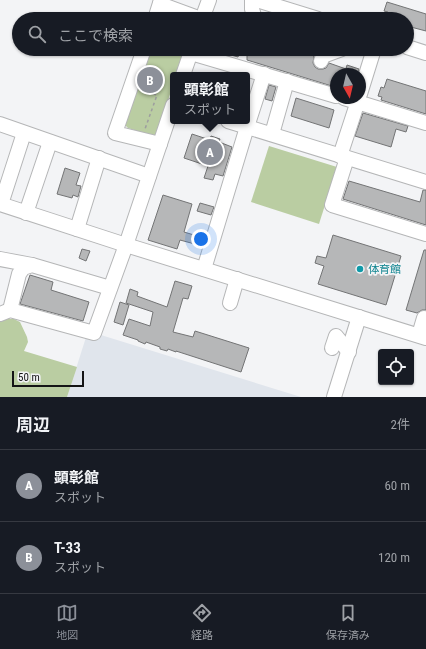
<!DOCTYPE html>
<html lang="ja">
<head>
<meta charset="utf-8">
<style>
	body { margin:0; font-family:"Roboto Condensed","Noto Sans JP",sans-serif; background:#242831; color:#f1f3f6 }
	.controls { position:absolute; right:12px; bottom:12px; display:grid; overflow:hidden; border-radius:4px; box-shadow:0 1px 3px #0004 }
	.controls button { width:36px; height:36px; display:grid; place-items:center; padding:0; border:0; border-bottom:1px solid #363941; background:#171b24; color:#f1f3f6; font:20px sans-serif }
	.compass { position:absolute; left:330px; top:68px; width:36px; height:36px; border-radius:50%; background:#171b24; box-shadow:0 1px 3px #0004; rotate:172deg }
	.scale { position:absolute; left:12px; bottom:10px; width:72px; box-sizing:border-box; padding-left:4px; border:2px solid #151516; border-top:0; font-size:11px; line-height:14px; white-space:nowrap; color:#151516; -webkit-text-stroke:3px #f3f4f6; paint-order:stroke }
	.you { position:absolute; left:201px; top:239px; width:14px; height:14px; margin:-10px; border:3px solid #fff; border-radius:50%; background:#1a73e8; box-shadow:0 0 0 6px #1a73e833 }
	.badge { display:grid; place-items:center; width:26px; height:26px; border-radius:50%; background:#8c9099; color:#fff; font-size:13px; font-weight:700 }
	.pin { position:absolute; translate:-50% -50%; border:2px solid #fff; box-shadow:0 1px 4px #0006 }
	.popup { position:absolute; left:170px; top:72px; width:80px; height:52px; box-sizing:border-box; display:grid; place-content:center; border-radius:4px; background:#171b24; filter:drop-shadow(0 1px 3px #0005); font-size:13px; white-space:nowrap; color:#9ea1a6 }
	.popup b { font-size:15px; color:#f1f3f6 }
	.popup::after { content:''; position:absolute; left:50%; top:100%; margin-left:-8px; border:8px solid transparent; border-top-color:#171b24 }
	.list { margin:0; padding:0; list-style:none }
	h2 { display:flex; justify-content:space-between; align-items:center; height:52px; margin:0; padding:0 16px; font-size:17px }
	h2 small { font-size:13px; font-weight:400; color:#9ea1a6 }
	.list li { display:grid; grid-template-columns:26px 1fr auto; gap:12px; align-items:center; box-sizing:border-box; height:72px; padding:0 16px; border-top:1px solid #363941 }
	.list b { display:block; font-size:15px; white-space:nowrap }
	.list p { margin:0; font-size:13px; white-space:nowrap; color:#9ea1a6 }
	.list em { font-size:13px; font-style:normal; color:#9ea1a6 }
	.icon { flex:none; width:22px; height:22px; fill:none; stroke:currentColor; stroke-width:2; stroke-linecap:round; stroke-linejoin:round }
	.map { position:relative; flex:none; width:426px; height:397px; overflow:hidden }
	.search { position:absolute; background:#171b24; box-shadow:0 1px 3px #0004; left:12px; right:12px; top:12px; height:44px; display:flex; align-items:center; gap:10px; box-sizing:border-box; padding:0 14px; border-radius:22px; color:#9ea1a6; font-size:15px }
	.sheet { height:196px; background:#171b24 }
	nav { display:flex; justify-content:space-around; align-items:center; box-sizing:border-box; height:56px; border-top:1px solid #363941; background:#171b24; font-size:11px; color:#9ea1a6 }
	nav a { display:grid; justify-items:center; gap:2px }
	nav .on { color:#8c9099 }
	.map>svg:first-child { display:block }
	.built { fill:#e0e5ec }
	.green { fill:#bacda2 }
	.building { fill:#b6b7b8; stroke:#737475 }
	.lines { fill:none; stroke-linecap:round; stroke-linejoin:round }
	.minor-casing { stroke:#b5b6b7; stroke-width:16 }
	.path { stroke:#9d9d9f; stroke-width:1.5; stroke-dasharray:3 3; stroke-linecap:butt }
	.minor { stroke:#fff; stroke-width:14 }
	.culture-dot { fill:#0f9aa8; stroke:#f3f4f6; stroke-width:1.5 }
	.labels { text-anchor:middle; dominant-baseline:central; stroke-width:3.5; stroke-linejoin:round; paint-order:stroke }
	.culture-label { font-size:11px; fill:#0d838f; stroke:#f3f4f6; text-anchor:start }
</style>
</head>
<body>
<div class="map">
<svg width="426" height="397" viewBox="0 0 426 397">
	<rect width="100%" height="100%" fill="#f3f4f6"/>
	<path class="built" d="M88 331 301 397H67Z"/>
	<g class="green">
		<path d="M146 49H185L176 75H173V85L156 137 128 128 125 125Z"/>
		<path d="M269 146 337 167 319 224 251 202Z"/>
		<path d="M4 319H14L20 322 27 337 28 342 24 351 77 367 67 397H0V321Z"/>
	</g>
	<g class="building">
		<path d="M387 2 426 14V31L407 26V19H386L388 12 384 11Z"/>
		<path d="M218 49H241L238 57 217 51Z"/>
		<path d="M247 49H291L314 56 313 63 315 67 318 69H323L326 68 329 63 346 69 347 65 359 69 357 74H336V83L335 87 247 60Z"/>
		<path d="M387 79 426 91V114L381 100 382 97 378 96 381 87 384 88Z"/>
		<path d="M269 85 276 87 272 101 265 99Z"/>
		<path d="M296 98 334 110 329 128 291 116Z"/>
		<path d="M363 113 408 126 406 132 396 129 391 147 355 136Z"/>
		<path d="M192 134 210 140 211 136 220 139 219 142 232 147 223 176 215 174 213 180 204 178 208 166 184 158Z"/>
		<path d="M65 168 80 173 76 185 81 186 78 197 73 195 72 198 57 194Z"/>
		<path d="M349 181 420 202 423 190H426V225L343 199Z"/>
		<path d="M163 195 192 204 184 232 204 238 202 246 180 240 177 249 148 240Z"/>
		<path d="M200 203 214 207 211 215 197 211Z"/>
		<path d="M333 235 401 256 386 305 318 284 324 266 315 263 317 256 326 258Z"/>
		<path d="M82 249 90 251 86 261 79 258Z"/>
		<path d="M424 250H426V310H422L417 313 406 310Z"/>
		<path d="M30 275 53 282 51 290 89 302 83 321 20 304Z"/>
		<path d="M175 281 192 286 188 299 183 298 173 332 193 337 195 331 249 348 241 372 176 351V352L168 349 167 351 160 349V347L146 342 145 344 138 341V340L123 335 129 319 150 326 153 312 126 303 130 289 138 292 137 296 167 307Z"/>
		<path d="M120 302 129 305 123 325 114 322Z"/>
	</g>
	<g class="lines">
		<g class="minor-casing">
			<g id="minor">
				<path d="M252 0V9L255 19"/>
				<path d="M257 0 318 19"/>
				<path d="M160 4 201 19"/>
				<path d="M155 19 161 0"/>
				<path d="M202 19 209 0"/>
				<path d="M407 47 426 53"/>
				<path d="M144 49 115 133 160 144"/>
				<path d="M191 53 336 96"/>
				<path d="M321 61 323 56 342 49"/>
				<path d="M183 75 192 49"/>
				<path d="M360 94 374 49"/>
				<path d="M344 98 426 123"/>
				<path d="M228 121 426 182"/>
				<path d="M0 124 149 176"/>
				<path d="M272 134 287 81"/>
				<path d="M340 156 359 98"/>
				<path d="M347 158 332 205 426 234"/>
				<path d="M0 204 126 245 426 338"/>
				<path d="M1 204 24 133"/>
				<path d="M26 213 50 142"/>
				<path d="M77 229 99 158"/>
				<path d="M0 259 32 265"/>
				<path d="M204 269 247 127 264 74"/>
				<path d="M230 303 237 279"/>
				<path d="M10 310 19 274 23 268 32 265 110 288"/>
				<path d="M0 314 10 310 94 333 126 245 173 105"/>
				<path d="M419 335 424 318"/>
				<path d="M332 348 336 336 349 352"/>
				<path d="M334 397 359 317"/>
			</g>
		</g>
		<path class="path" d="M142 90 157 95 145 129"/>
		<use href="#minor" class="minor"/>
	</g>
	<circle class="culture-dot" cx="360" cy="269" r="4"/>
	<g class="labels">
		<g class="culture-label">
			<text x="368" y="269">体育館</text>
		</g>
	</g>
</svg>
<div class="controls">
<button><svg class="icon" aria-label="locate" viewBox="0 0 24 24"><circle cx="12" cy="12" r="6"/><path d="M12 2v4M12 18v4M2 12h4M18 12h4"/></svg></button>
</div>
<svg class="compass" viewBox="-18 -18 36 36"><path d="M0-13l5 13h-10z" fill="#e53935"/><path d="M0 13l5-13h-10z" fill="#9ea1a6"/></svg>
<div class="scale">50 m</div>
<div class="you"></div>
<div class="pin badge" style="left:210px;top:152px">A</div>
<div class="popup"><b>顕彰館</b>スポット</div>
<div class="pin badge" style="left:150px;top:80px">B</div>
<div class="search"><svg class="icon" aria-label="search" viewBox="0 0 24 24"><circle cx="10" cy="10" r="6"/><path d="M15 15l6 6"/></svg>ここで検索</div>
</div>
<section class="sheet">
<h2>周辺<small>2件</small></h2>
<ul class="list">
<li><span class="badge">A</span><div><b>顕彰館</b><p>スポット</p></div><em>60 m</em></li>
<li><span class="badge">B</span><div><b>T-33</b><p>スポット</p></div><em>120 m</em></li>
</ul>
</section>
<nav>
<a class="on"><svg class="icon" aria-label="map" viewBox="0 0 24 24"><path d="M3 6l6-2 6 2 6-2v14l-6 2-6-2-6 2zM9 4v14M15 6v14"/></svg>地図</a>
<a><svg class="icon" aria-label="directions" viewBox="0 0 24 24"><path d="M12 3l9 9-9 9-9-9zM9 14v-3h6M13 9l2 2-2 2"/></svg>経路</a>
<a><svg class="icon" aria-label="saved" viewBox="0 0 24 24"><path d="M7 4h10v16l-5-4-5 4z"/></svg>保存済み</a>
</nav>
</body>
</html>
